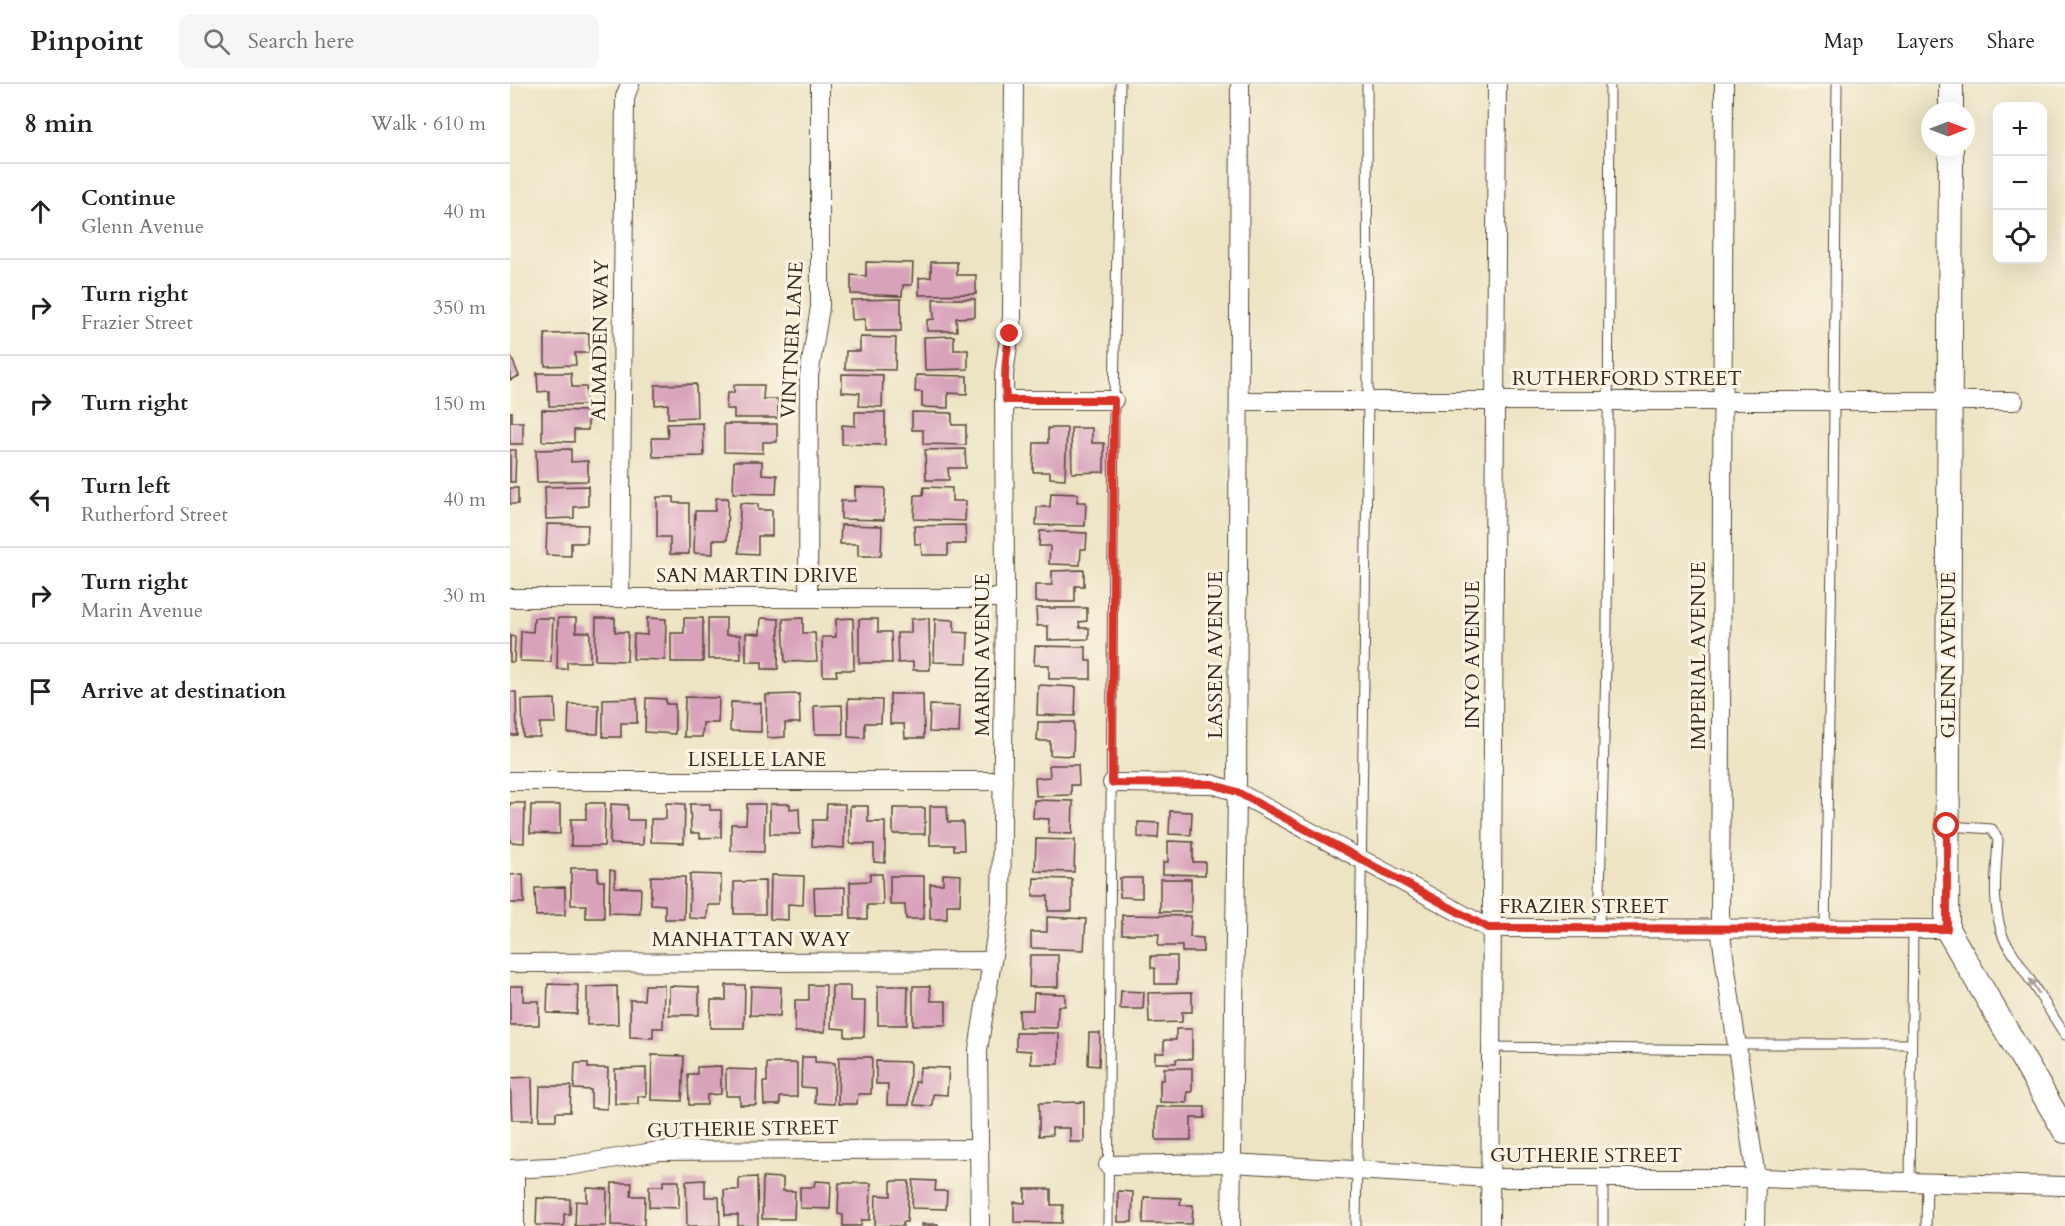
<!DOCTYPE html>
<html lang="en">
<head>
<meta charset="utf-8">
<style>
	body { margin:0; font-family:Cardo,serif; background:#f6f6f6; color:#202124 }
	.controls { position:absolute; right:18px; top:18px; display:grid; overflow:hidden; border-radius:12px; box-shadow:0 6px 24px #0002 }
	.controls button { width:54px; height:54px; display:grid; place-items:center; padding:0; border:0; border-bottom:2px solid #e0e0e0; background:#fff; color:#202124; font:30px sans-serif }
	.compass { position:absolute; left:1411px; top:18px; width:54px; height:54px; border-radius:50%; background:#fff; box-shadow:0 6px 24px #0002; rotate:90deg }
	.stop { position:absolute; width:18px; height:18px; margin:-14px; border:4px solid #d93025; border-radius:50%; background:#fff }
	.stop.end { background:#d93025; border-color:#fff; box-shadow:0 2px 6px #0008 }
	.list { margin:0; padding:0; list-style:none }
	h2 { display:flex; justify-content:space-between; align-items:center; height:78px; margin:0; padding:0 24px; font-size:26px }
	h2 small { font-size:20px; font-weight:400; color:#757577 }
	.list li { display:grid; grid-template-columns:39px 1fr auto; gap:18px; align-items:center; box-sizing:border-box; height:96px; padding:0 24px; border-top:2px solid #e0e0e0 }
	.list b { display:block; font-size:22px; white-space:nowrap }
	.list p { margin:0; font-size:20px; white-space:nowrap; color:#757577 }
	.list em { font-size:20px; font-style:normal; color:#757577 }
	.icon { flex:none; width:33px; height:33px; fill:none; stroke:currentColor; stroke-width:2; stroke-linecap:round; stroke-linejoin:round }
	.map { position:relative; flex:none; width:1555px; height:1142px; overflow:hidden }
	header { display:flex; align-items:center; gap:36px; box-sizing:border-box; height:84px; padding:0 30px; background:#fff; border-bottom:2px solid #e0e0e0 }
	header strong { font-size:28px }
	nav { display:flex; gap:33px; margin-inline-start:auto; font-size:21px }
	.search { width:420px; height:54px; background:#f6f6f6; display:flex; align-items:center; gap:15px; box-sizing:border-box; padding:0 21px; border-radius:12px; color:#757577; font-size:22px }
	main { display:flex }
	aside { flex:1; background:#fff }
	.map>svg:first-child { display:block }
	.building { fill:#d8a2bb }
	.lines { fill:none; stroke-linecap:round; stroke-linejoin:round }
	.lane-casing { stroke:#564637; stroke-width:11 }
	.street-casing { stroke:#564637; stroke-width:20 }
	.secondary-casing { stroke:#564637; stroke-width:26 }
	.lane { stroke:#fff; stroke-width:9 }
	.street { stroke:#fff; stroke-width:18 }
	.secondary { stroke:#fff; stroke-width:24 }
	.oneway { fill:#a79f9a }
	.route { stroke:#d93025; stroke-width:8 }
	.labels { text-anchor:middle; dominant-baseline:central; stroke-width:6; stroke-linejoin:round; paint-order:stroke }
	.street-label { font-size:20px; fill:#3b2a1e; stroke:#fcf5e5 }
</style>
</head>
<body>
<header>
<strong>Pinpoint</strong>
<div class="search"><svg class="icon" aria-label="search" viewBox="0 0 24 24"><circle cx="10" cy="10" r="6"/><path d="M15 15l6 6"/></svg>Search here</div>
<nav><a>Map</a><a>Layers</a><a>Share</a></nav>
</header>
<main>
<aside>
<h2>8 min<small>Walk · 610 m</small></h2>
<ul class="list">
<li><svg class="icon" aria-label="ahead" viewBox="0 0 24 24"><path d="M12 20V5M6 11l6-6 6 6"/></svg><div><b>Continue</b><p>Glenn Avenue</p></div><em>40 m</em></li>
<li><svg class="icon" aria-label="right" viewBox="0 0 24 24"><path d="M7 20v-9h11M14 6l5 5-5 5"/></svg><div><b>Turn right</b><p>Frazier Street</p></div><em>350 m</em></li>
<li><svg class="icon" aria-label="right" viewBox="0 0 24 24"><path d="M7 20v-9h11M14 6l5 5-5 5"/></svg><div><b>Turn right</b></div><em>150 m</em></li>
<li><svg class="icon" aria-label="left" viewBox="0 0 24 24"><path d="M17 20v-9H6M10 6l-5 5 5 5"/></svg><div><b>Turn left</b><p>Rutherford Street</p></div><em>40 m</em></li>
<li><svg class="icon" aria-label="right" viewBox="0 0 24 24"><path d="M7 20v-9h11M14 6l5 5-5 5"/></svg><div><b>Turn right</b><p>Marin Avenue</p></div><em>30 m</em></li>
<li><svg class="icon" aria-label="arrive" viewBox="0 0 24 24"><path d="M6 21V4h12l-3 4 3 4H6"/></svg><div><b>Arrive at destination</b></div></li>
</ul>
</aside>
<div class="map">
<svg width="1555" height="1142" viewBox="0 0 1555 1142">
	<rect width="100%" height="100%" fill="#fcf5e5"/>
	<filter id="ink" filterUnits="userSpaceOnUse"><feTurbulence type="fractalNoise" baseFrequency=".0167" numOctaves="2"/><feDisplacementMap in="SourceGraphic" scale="12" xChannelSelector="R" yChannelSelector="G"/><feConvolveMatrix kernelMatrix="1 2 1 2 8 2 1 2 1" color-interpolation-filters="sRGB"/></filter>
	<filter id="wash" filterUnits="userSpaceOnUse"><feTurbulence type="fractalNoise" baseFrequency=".008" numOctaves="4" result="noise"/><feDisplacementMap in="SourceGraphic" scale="24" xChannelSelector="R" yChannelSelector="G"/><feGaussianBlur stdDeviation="1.35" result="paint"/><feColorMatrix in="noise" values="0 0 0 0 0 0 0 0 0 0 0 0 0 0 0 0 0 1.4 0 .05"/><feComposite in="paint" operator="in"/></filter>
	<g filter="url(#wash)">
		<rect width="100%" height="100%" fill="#ede4c4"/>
		<g id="blocks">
			<g class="building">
				<path d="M356 178 403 179 402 201H393L392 212 341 210V191L356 192Z"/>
				<path d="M421 178H447V191H466V210L409 211V194L421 193Z"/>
				<path d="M391 215V247H355V235L342 236 341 216Z"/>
				<path d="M423 215H465V233L446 234 447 247H417V236L424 235Z"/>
				<path d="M79 249V269H65L66 281 35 282V250Z"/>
				<path d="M444 252V266H458V285L415 286 414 253Z"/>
				<path d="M350 253 386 254 385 286 335 285 336 267H350Z"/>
				<path d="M0 270 9 292 0 296Z"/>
				<path d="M27 289H61L62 303H76L77 321 39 322V307L28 308Z"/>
				<path d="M332 290 373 291 372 323 349 322 350 309 332 308Z"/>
				<path d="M406 291 457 292V310L438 309V324L412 323V308H405Z"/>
				<path d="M186 300 187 333 158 334V320L145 321V301Z"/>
				<path d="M224 301H254L253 315H268V334H224V325H216L217 309H224Z"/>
				<path d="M32 326 78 327V346H64V358L32 357Z"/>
				<path d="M0 328H2V338H13V360H0Z"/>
				<path d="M345 328H375V361L332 360V341L345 342Z"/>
				<path d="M402 328 442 329V341H456V361L413 360V346H402Z"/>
				<path d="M193 339 194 372 143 373 142 354H158L157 340Z"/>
				<path d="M214 340H267V358H253V369L214 368Z"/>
				<path d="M538 344H557L555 395 540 394V388H523L524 359H538Z"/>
				<path d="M561 344H582V359H594V388L562 389Z"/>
				<path d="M61 365V378L78 377V397L27 398 26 366Z"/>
				<path d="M455 365 456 384H438L439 396H416L415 366Z"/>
				<path d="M0 366H6L5 398H0Z"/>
				<path d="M224 377H252V390L267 391 266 410 223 409Z"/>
				<path d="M78 402V422L64 423V434L36 435 35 403Z"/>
				<path d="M345 403 375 404 374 436 331 435V417H345Z"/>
				<path d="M414 403 442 404V417H456L455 437 404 435 405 411H413Z"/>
				<rect x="0" y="404" width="8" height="16"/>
				<path d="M541 409 568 410 567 418H576L575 442 526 441 527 423H540Z"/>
				<path d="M147 413H164V419H179V470H160V453H147Z"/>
				<path d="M206 414H218L217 456H203V470L184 469 185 427H205Z"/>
				<path d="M230 419 248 420V426H262V452H248V470L229 469Z"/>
				<path d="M37 440 78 441 77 459H61V472L36 471Z"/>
				<path d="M331 441 372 442 371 472H348V460H330Z"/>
				<path d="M455 441 456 460H438V471H412L411 460H405L404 442Z"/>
				<path d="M530 447 577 449 576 465H571L570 481 539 480 540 462H529Z"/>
				<path d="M574 486V502H565V518H525V501H542V487Z"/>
				<path d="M526 524H577V537L569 538 570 544H579V555L538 556V542H527Z"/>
				<path d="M24 534H43L41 578 10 577 11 547 23 548Z"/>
				<path d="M48 534H66V548H80V578H57V585H47Z"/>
				<path d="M86 534H105V548H118L117 577 85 576Z"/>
				<path d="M137 534 156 535 155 576 123 575 124 550 137 551Z"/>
				<path d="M174 534H193V578H161V549H174Z"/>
				<path d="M198 534H216V551H230L231 575H198Z"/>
				<path d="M251 534 269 535 268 585H252V578H236V549L250 550Z"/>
				<path d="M293 534V549H305L307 577 275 578 273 535Z"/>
				<path d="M343 534 344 586H326L327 592H313L312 553H326V535Z"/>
				<path d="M419 534 420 586H403V578L388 579 387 549H401V535Z"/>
				<path d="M349 535H368V548H381L382 579H349Z"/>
				<path d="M425 535 444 536V548L458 549 457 579 424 578Z"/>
				<path d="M0 552 5 553 4 578H0Z"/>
				<path d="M525 562 576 563V577H581V595H539V581H524Z"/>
				<path d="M528 601 566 603 565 632 527 631Z"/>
				<path d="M0 608H6L7 651H0Z"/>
				<path d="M289 610 290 639H275V653L257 654 256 611Z"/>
				<path d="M380 610H413L414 654H395L394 640H380Z"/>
				<path d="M175 613 209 614 208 639H193L192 653H174Z"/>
				<path d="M127 614V639H111V653H93V615Z"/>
				<path d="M136 614 156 615V620H165V650L135 648Z"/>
				<path d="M45 615 46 639H30V653H13L12 616Z"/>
				<path d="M338 615 372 616 371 639H355V654L338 653Z"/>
				<path d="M221 618 251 619V648L220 647Z"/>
				<path d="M59 620 89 621 88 650 58 649Z"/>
				<path d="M332 621 333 650H305L304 622Z"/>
				<path d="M420 621 450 622 449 649 419 648Z"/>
				<path d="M528 638H564L563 672 540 671V657H527Z"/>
				<path d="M539 681H568L569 701H561V711L526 712 525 694 540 693Z"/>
				<path d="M524 716 563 717 562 750 538 749 539 735 523 734Z"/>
				<path d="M0 719H15L14 759 0 758Z"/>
				<path d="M76 719H95L94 762H61V735H76Z"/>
				<path d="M156 719 175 720 174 759 141 758V735H156Z"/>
				<path d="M101 720 118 721V736H134L133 761 100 760Z"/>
				<path d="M180 720H200V726H211V753L190 754V749H181Z"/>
				<path d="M237 720H255L254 768 221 767V740H236Z"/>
				<path d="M260 720H280V725L289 724 290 750H260Z"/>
				<path d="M317 720H335L334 764 302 762 303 736H316Z"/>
				<path d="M21 721H50V750L20 749Z"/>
				<path d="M340 722H358V738H375V779L364 778V760H340Z"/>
				<path d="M420 722H437L438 738H453L454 766H444V761H420Z"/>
				<rect x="383" y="724" width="32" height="26"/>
				<path d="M660 727 682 728 681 751 659 750Z"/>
				<path d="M628 738 649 739 648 754 628 753Z"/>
				<path d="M526 755 565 756 564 788 525 787Z"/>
				<path d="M658 757 683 758V778H695V791L653 790V778H658Z"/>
				<path d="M61 784H88V797H94V834H76V821H61Z"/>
				<path d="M100 786 105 787V803L131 804 130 830 99 829Z"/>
				<path d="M13 790 14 819H0V791Z"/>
				<path d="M180 790 211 791V821H198L197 835 179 834Z"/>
				<path d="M360 790H372L373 821H357V835H341L340 798 360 797Z"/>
				<path d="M433 790 451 791 450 821H437V835H420V800H433Z"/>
				<path d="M261 791 294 792 293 821 278 820V836L260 835Z"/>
				<path d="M141 792 175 793 174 835H155V821L141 820Z"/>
				<path d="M380 792H414V835H396L395 821H380Z"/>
				<path d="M524 794 562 795V827H538V812H523Z"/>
				<path d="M610 794H632V814L610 813Z"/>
				<rect x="650" y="795" width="31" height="33"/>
				<path d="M255 797V830H224V798Z"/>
				<path d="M55 803V831L26 832 25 804Z"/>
				<path d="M335 803V831H305L304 804Z"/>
				<path d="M612 831 681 832 680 853 693 854V868H672V862H648L649 850H612Z"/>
				<path d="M537 833 576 835 574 866 521 864V848H537Z"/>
				<path d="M520 871H548V903H519Z"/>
				<path d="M641 872H667V900H645V884H641Z"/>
				<path d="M38 900 68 901 67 930 37 929Z"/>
				<path d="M135 901H154L153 944H143V954L120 953V916H134Z"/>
				<path d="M216 901H235L234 944H200L201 916H216Z"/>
				<path d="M299 901H316L315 948H285V916H299Z"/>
				<path d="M0 902H13V917H29V941H0Z"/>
				<path d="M107 902 108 940 77 941V903Z"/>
				<path d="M159 902 189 903V931H159Z"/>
				<path d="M241 902 271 903 270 932 240 931Z"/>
				<path d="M322 902H340V917H355L354 953H335V945L321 944Z"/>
				<path d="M368 902H398L397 941H368Z"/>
				<path d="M403 902H420L421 917H436V941H403Z"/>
				<path d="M611 907 634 908 633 925H610Z"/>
				<path d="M682 908V928H672V938L639 939 638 909Z"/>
				<path d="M524 909 555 910V922H548L547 944 509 943V926H523Z"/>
				<path d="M666 945H682V975H666V979H645V969H654V956H666Z"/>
				<path d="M506 949H549V980H521V967L506 966Z"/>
				<path d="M579 949H590L589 982 578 981Z"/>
				<path d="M142 971 174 972 172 1017 141 1016Z"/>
				<path d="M292 973H305V978L325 979 324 1020 305 1019V1004L291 1003Z"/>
				<path d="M329 973H362L361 1010H348L347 1020H328Z"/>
				<path d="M366 977 400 978 399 1021H377L378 1000H366Z"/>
				<path d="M65 979H78V984H98L97 1025 81 1024V1006L64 1005Z"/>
				<path d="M257 979H287V1013H270V1021H254L253 998H257Z"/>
				<path d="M211 982V1010L197 1011V1021H179L178 990H187V983Z"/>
				<path d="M410 983 439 984 437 1011 423 1010 422 1022 404 1021 405 998H409Z"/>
				<path d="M136 984V1012H128V1020H105V985Z"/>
				<path d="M654 984H682V1008H677V1019L650 1018V996H654Z"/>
				<path d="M216 985 247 986 246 1021H230V1012H216Z"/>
				<path d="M22 993 23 1036H2L0 994Z"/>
				<path d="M30 1002H61L60 1028H46V1036H29Z"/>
				<path d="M574 1018V1058H560V1044H542V1051L529 1052V1019Z"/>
				<path d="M646 1023H695V1034H681V1056H646Z"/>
				<path d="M247 1093 248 1142H228V1131H215L214 1106H229V1094Z"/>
				<path d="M253 1093 273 1094V1107H285L284 1135H252Z"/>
				<path d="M195 1096V1113H209L210 1142H177L176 1097Z"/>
				<path d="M403 1096 426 1097 425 1107H437L436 1125 402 1124Z"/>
				<path d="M153 1097H169V1124L139 1123V1102H153Z"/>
				<path d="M305 1097 321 1098 320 1125 290 1124V1103H304Z"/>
				<path d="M381 1097H399L397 1138H393V1142H365L366 1111 381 1112Z"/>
				<path d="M102 1099H122L121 1112H135L134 1142 101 1141Z"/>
				<path d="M329 1099H361L360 1136H352L351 1142H333V1131L328 1130Z"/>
				<path d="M77 1104 97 1105 96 1142H65L66 1117 77 1118Z"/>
				<path d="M515 1105H541V1121H553L552 1139 504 1138V1118L515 1119Z"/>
				<path d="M608 1107 623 1108 622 1138H608Z"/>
				<path d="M634 1113 671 1114 670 1121H683L682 1140 633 1139Z"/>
				<path d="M27 1114 60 1115V1130H54V1142L26 1141Z"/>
				<rect x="412" y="1140" width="16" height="2"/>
			</g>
		</g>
	</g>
	<g filter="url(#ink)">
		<use href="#blocks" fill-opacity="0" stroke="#564637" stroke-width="1.5"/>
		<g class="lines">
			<g class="lane-casing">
				<g id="lane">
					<path d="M1439 742 1482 745 1488 756C1486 791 1481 821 1494 855L1555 951"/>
					<path d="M1089 844 1097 544 1100 0"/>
					<path d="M1315 845 1323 425 1327 0"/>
					<path d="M1227 960H1401"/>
					<path d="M982 963 1228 966"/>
					<path d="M1400 1098 1403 845"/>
					<path d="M598 1142 604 316 610 0"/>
					<path d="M846 1142 858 317 857 0"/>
					<path d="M1093 1142V1094"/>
					<path d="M1416 1142 1417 1098"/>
				</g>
			</g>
			<g class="street-casing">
				<g id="street">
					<path d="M1214 0 1210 844 1246 1094 1245 1142"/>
					<path d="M496 316H604"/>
					<path d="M730 317H1504"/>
					<path d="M0 514H495"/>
					<path d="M110 514 115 13 120 0"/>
					<path d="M298 514 299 292 310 223V0"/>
					<path d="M0 697H493"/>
					<path d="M602 699 702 700 727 708 978 844 1437 845"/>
					<path d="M0 879 482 877"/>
					<path d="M598 1081 721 1079 981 1094H1246L1555 1102"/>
					<path d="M0 1085 59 1082 149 1067 469 1065"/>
					<path d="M5 1142V1085"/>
					<path d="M470 1142 468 966 491 820 495 514 494 290 502 233 504 0"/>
					<path d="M721 1142 727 708 730 0"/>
					<path d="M980 1142 987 0"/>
				</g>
			</g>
			<g class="secondary-casing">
				<g id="secondary">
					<path d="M1441 27V0"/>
					<path d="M1441 63 1437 845 1555 1047"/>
				</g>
			</g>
			<use href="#lane" class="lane"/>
			<use href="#street" class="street"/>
			<use href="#secondary" class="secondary"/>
		</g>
		<defs><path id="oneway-solid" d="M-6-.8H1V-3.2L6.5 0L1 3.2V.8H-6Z" transform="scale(1.5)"/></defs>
		<use class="oneway" href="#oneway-solid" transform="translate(1524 902) rotate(-122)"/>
	</g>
	<g class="lines" filter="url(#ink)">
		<path class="route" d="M500 250C495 273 494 293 496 316H604L602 699 702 700 727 708 978 844 1437 845V742"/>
	</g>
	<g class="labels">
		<g class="street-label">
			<text transform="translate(90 256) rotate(-89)">ALMADEN WAY</text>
			<text transform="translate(282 256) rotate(-87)">VINTNER LANE</text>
			<text x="1117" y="294">RUTHERFORD STREET</text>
			<text x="247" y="491">SAN MARTIN DRIVE</text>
			<text transform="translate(472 571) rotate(-90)">MARIN AVENUE</text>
			<text transform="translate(705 571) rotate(-90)">LASSEN AVENUE</text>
			<text transform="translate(962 571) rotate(-90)">INYO AVENUE</text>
			<text transform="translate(1438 571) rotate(-90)">GLENN AVENUE</text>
			<text transform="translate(1188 572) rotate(-90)">IMPERIAL AVENUE</text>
			<text x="247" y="675">LISELLE LANE</text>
			<text x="1074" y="822">FRAZIER STREET</text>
			<text x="241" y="855">MANHATTAN WAY</text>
			<text transform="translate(233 1045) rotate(-1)">GUTHERIE STREET</text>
			<text x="1076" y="1071">GUTHERIE STREET</text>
		</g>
	</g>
</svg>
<div class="controls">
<button>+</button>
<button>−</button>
<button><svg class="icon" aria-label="locate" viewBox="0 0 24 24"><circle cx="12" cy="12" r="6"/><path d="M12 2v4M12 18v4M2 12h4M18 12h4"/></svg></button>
</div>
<svg class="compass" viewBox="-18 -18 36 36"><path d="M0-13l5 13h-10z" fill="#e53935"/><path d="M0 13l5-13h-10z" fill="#757577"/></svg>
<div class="stop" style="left:1437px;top:742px"></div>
<div class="stop end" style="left:500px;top:250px"></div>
</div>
</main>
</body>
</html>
